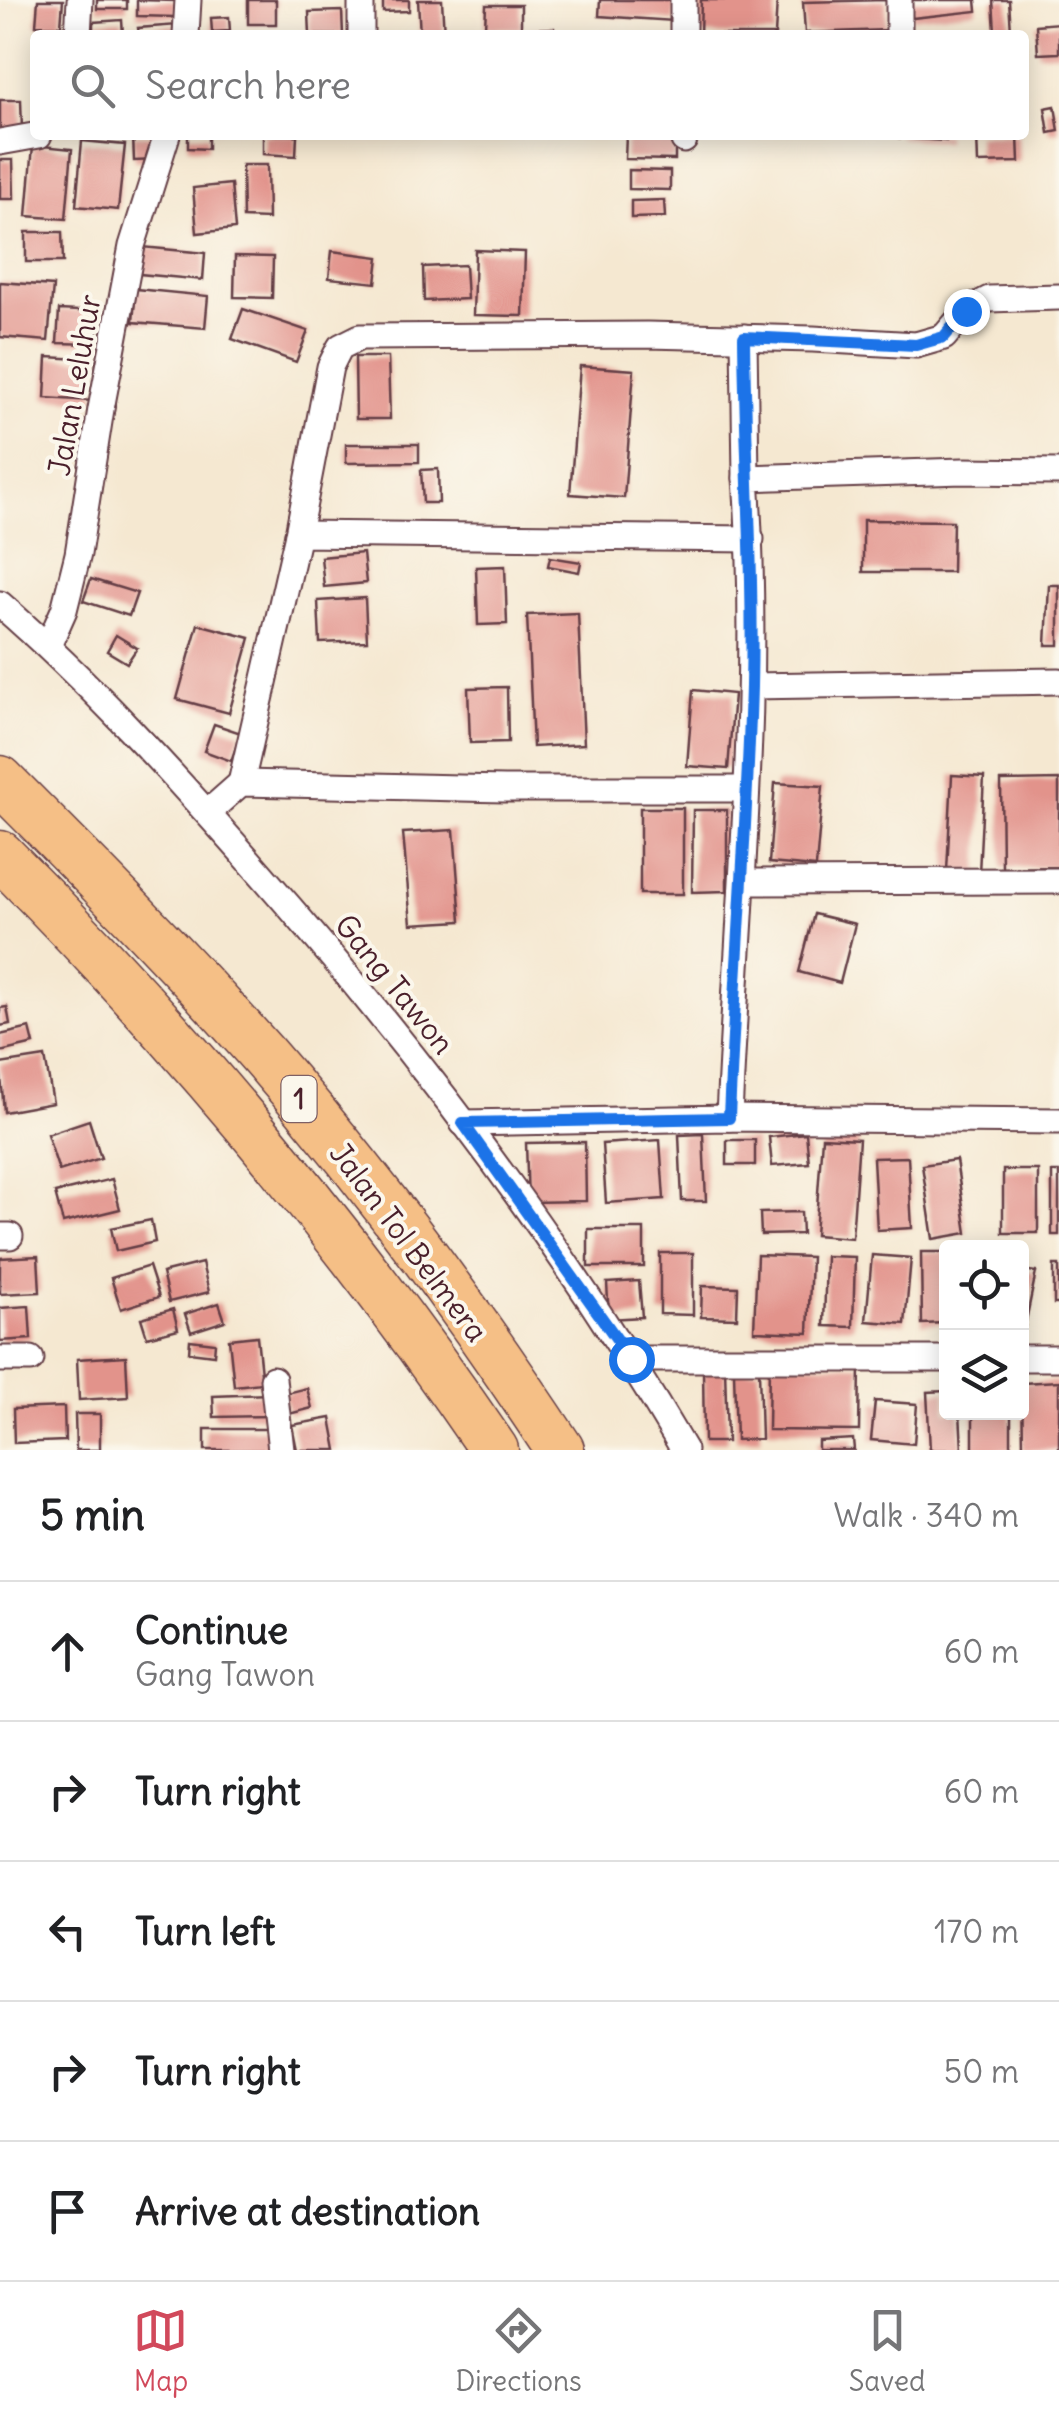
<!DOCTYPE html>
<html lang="en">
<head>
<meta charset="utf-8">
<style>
	body { margin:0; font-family:Delius,sans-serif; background:#f2f2f2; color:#202124 }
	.controls { position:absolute; right:30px; bottom:30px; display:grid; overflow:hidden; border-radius:10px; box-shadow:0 5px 25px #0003 }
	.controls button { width:90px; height:90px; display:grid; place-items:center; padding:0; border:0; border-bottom:2px solid #e0e0e0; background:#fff; color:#202124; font:50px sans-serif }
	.stop { position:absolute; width:30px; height:30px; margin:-22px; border:8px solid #1a73e8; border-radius:50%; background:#fff }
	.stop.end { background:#1a73e8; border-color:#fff; box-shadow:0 2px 10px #0008 }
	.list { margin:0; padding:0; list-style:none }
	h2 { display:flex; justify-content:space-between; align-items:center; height:130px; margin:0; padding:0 40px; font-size:42px }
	h2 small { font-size:32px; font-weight:400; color:#757577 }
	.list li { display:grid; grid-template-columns:65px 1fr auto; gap:30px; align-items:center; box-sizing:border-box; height:140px; padding:0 40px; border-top:2px solid #e0e0e0 }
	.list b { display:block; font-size:38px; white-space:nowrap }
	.list p { margin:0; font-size:32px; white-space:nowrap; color:#757577 }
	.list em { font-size:32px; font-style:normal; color:#757577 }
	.icon { flex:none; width:55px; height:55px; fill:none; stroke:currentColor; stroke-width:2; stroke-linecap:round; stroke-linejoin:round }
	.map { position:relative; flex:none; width:1059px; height:1450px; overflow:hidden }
	.search { position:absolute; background:#fff; box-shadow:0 5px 25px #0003; left:30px; right:30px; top:30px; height:110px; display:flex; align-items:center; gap:25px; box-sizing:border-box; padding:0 35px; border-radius:10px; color:#757577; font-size:38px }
	.sheet { height:830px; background:#fff }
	nav { display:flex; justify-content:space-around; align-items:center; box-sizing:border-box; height:140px; border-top:2px solid #e0e0e0; background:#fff; font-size:28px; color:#757577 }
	nav a { display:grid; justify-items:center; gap:5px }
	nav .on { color:#d1495b }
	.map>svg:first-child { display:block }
	.building { fill:#e2938b }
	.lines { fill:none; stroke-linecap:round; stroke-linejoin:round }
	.minor-casing { stroke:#643d44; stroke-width:29 }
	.motorway-casing { stroke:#643d44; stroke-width:51 }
	.minor { stroke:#fff; stroke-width:25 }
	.motorway { stroke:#f5bf86; stroke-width:48 }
	.route { stroke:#1a73e8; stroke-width:12 }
	.labels { text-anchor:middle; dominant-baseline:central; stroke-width:8; stroke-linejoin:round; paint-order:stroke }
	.shield { fill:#fbf7ec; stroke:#7f6065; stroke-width:2.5 }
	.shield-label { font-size:28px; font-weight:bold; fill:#4a1f2b }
	.street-label { font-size:30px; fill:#4a1f2b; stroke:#fbf7ec }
</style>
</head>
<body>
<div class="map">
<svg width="1059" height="1450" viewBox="0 0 1059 1450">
	<rect width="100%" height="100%" fill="#fbf7ec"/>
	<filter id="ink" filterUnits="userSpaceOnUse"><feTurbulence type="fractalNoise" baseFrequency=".01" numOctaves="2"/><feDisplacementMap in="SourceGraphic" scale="20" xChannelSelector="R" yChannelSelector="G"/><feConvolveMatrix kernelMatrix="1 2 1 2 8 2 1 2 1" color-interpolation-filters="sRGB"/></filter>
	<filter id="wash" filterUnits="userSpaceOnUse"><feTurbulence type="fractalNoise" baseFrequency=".0048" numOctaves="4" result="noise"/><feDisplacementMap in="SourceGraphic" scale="40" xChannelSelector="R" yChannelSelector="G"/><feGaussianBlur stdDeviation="2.25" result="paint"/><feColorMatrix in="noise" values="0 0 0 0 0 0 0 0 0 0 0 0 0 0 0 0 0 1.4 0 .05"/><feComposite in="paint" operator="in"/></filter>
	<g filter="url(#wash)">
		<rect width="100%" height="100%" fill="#f5e8d1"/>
		<g id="blocks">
			<g class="building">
				<path d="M38 0H63L61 26 36 25Z"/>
				<rect x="97" y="0" width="30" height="9"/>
				<path d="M137 0 176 1 175 17 137 16Z"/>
				<rect x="248" y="0" width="28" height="24"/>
				<path d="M383 0H409V11L383 12Z"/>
				<path d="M418 0H442L444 35H420Z"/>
				<path d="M600 0H675L674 21 599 16Z"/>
				<path d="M701 0H777L775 35H700Z"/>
				<path d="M886 0 887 30 805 33 803 2Z"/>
				<path d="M911 0H976L977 11 912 18Z"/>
				<path d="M993 0H1009L1011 31 995 32Z"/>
				<path d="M486 5H521V29L485 28Z"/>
				<path d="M342 11 343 35H310L309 12Z"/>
				<path d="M229 17 230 31 212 32 211 18Z"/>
				<path d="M122 20 123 35H93V22Z"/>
				<path d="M1059 23V53L1038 54 1036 25Z"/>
				<path d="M178 25 179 35H139L138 28Z"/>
				<path d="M554 28 555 35H529V29Z"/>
				<path d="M0 100H21L22 130 0 131Z"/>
				<path d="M1055 106 1059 131 1049 133 1045 108Z"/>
				<path d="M133 135H155L156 160 134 161Z"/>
				<path d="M188 135H208V149L188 148Z"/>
				<path d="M263 135H297L296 156 263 154Z"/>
				<path d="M626 135H675V160L625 159Z"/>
				<path d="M899 135H946V141L899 138Z"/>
				<path d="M977 135H1018L1019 162 978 163Z"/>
				<path d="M82 141 125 145 118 210 76 206Z"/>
				<path d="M33 145 72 149 66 219 27 216Z"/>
				<path d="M0 160H13L14 199H0Z"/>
				<path d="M242 165H267L268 219 243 218Z"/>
				<path d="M629 170 670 171V190L629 189Z"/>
				<path d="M231 184 235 229 197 233 193 188Z"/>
				<path d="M664 200 665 217 631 218V201Z"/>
				<path d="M26 232H62L63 262H26Z"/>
				<path d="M142 247 205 253 203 280 140 274Z"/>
				<path d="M475 250 525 252 523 316 473 315Z"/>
				<path d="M332 251 379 257 376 283 329 278Z"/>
				<path d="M235 256 273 257 272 298 234 297Z"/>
				<path d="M465 265 467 299 424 301 423 267Z"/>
				<path d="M0 282 53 286 48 341 0 337Z"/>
				<path d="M136 289 208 296 205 328 133 322Z"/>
				<path d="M243 309 308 331 296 362 232 339Z"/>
				<path d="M59 310 98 312 96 344 57 343Z"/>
				<path d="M47 357 96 360 94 401 45 398Z"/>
				<path d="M355 357H388L390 419H356Z"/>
				<path d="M580 366 634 370 624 498 570 494Z"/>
				<path d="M346 444H419V462L346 463Z"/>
				<path d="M438 469 439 503H423L421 470Z"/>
				<path d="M863 520 953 521 952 572H863Z"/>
				<path d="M363 553 366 583 324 587 321 557Z"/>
				<path d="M550 557 581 562 579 572 548 566Z"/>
				<path d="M505 566 507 624 478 625 476 567Z"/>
				<path d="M91 579 137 593 129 616 83 601Z"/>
				<path d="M1049 585H1059V645H1046Z"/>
				<path d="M365 598 367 641 320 643 318 601Z"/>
				<path d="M578 613 584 744 533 747 527 615Z"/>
				<path d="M198 624 250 638 229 713 177 699Z"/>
				<path d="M116 635 137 648 127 663 107 651Z"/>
				<path d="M507 687 508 742 470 743 468 688Z"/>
				<path d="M693 690 734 694 728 769 687 766Z"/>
				<path d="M214 724 241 733 231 761 204 751Z"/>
				<path d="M952 775 984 777 979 873 947 871Z"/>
				<path d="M1059 780V867L1002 868 1001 781Z"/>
				<path d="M775 783 823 786 816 867 769 863Z"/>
				<rect x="640" y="808" width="43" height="86"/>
				<path d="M693 810H727V891L692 892Z"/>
				<path d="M454 830 461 921 411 924 403 833Z"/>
				<path d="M814 914 855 924 840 983 799 972Z"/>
				<path d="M7 1007 10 1024 0 1026V1008Z"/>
				<path d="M30 1028 34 1044 0 1052V1035Z"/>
				<path d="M45 1057 53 1103 4 1112 0 1064Z"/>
				<path d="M89 1120 101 1158 59 1171 47 1134Z"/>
				<path d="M806 1133 809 1163 772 1166 769 1137Z"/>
				<path d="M703 1134 706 1201H682L679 1135Z"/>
				<path d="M822 1137 859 1139 852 1238 815 1235Z"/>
				<path d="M660 1140 664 1199 606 1203 602 1144Z"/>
				<rect x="727" y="1140" width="28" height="25"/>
				<path d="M585 1142 586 1201 528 1202 526 1143Z"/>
				<path d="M908 1157 912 1228 877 1230 873 1158Z"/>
				<path d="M956 1160 967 1233 933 1239 922 1165Z"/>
				<rect x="1003" y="1170" width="35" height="63"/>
				<rect x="1052" y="1172" width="7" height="63"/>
				<path d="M112 1179 120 1209 63 1223 55 1193Z"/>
				<path d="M801 1212 802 1234 761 1235 760 1213Z"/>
				<path d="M151 1220 155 1242 116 1251 111 1228Z"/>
				<rect x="588" y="1229" width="56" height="38"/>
				<path d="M921 1252H946V1323L922 1324Z"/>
				<path d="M660 1253H693V1315L660 1314Z"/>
				<path d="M757 1255 811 1257 808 1333 754 1331Z"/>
				<path d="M872 1255 911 1258 905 1324 866 1321Z"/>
				<path d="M38 1256 40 1292 0 1294V1258Z"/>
				<path d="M826 1256 855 1257 853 1327 824 1326Z"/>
				<path d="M202 1263 209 1292 169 1302 162 1273Z"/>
				<rect x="1054" y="1265" width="5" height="39"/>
				<path d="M149 1266 159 1297 121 1309 111 1278Z"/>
				<path d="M1022 1270 1036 1272 1023 1336 1022 1335Z"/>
				<path d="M639 1281 642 1317 609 1319 607 1283Z"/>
				<path d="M702 1286 738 1287 737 1318 701 1317Z"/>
				<path d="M219 1303 225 1321 191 1332 185 1314Z"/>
				<path d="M29 1306 31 1339 0 1341V1308Z"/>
				<path d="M173 1309 178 1329 147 1337 141 1318Z"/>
				<path d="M257 1336 262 1383 234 1386 229 1339Z"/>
				<path d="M190 1340 215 1343 214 1355 189 1352Z"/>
				<path d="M126 1356 128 1397 79 1400 77 1359Z"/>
				<path d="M769 1363 860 1365 859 1431 768 1430Z"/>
				<path d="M725 1366 727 1442H704L703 1367Z"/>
				<path d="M759 1370 761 1439 736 1440 734 1371Z"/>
				<path d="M1059 1381V1450H1023L1022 1383Z"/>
				<path d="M307 1388 312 1408 289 1414 283 1394Z"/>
				<path d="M946 1391V1412H960L962 1450H930L927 1392Z"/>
				<path d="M269 1394 270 1416 214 1417 213 1396Z"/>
				<path d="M875 1401 917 1404 914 1444 871 1440Z"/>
				<path d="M64 1407 65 1441 14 1443 13 1409Z"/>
				<rect x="973" y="1412" width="38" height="38"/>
				<path d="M75 1414H100V1450H76Z"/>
				<path d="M331 1418 337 1450H297L292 1425Z"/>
				<rect x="205" y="1429" width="65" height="21"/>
				<path d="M853 1439 854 1450H818V1441Z"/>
			</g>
		</g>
	</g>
	<g filter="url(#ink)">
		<use href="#blocks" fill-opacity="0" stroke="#643d44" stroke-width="2.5"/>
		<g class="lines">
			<g class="minor-casing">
				<g id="minor">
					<path d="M361 0V35"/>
					<path d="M683 0V35"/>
					<path d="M899 0V35"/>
					<path d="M78 35 80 0"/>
					<path d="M186 35 188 0"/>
					<path d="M684 135V140"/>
					<path d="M0 142 39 135"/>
					<path d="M744 337 746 478"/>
					<path d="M298 534 330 367 340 347 360 337 647 335 813 339 916 345 944 337 966 311 989 299 1059 297"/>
					<path d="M0 604C92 684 172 773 253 865 411 1044 563 1244 684 1450"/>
					<path d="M48 646 64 610 78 554 101 409 132 246 167 135"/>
					<path d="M751 686 1059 681"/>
					<path d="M241 783 298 534 751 539"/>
					<path d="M207 813 241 783 504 789H744"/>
					<path d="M744 882 1059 881"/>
					<path d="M729 1118C738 905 761 690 746 478L963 471 1059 472"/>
					<path d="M463 1123 729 1118 1059 1121"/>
					<path d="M0 1236H10"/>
					<path d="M1022 1358H1059"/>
					<path d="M0 1359H31"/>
					<path d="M631 1359H946"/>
					<path d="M273 1379 281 1450"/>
				</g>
			</g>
			<g class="motorway-casing">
				<g id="motorway">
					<path d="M0 780C90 870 179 960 263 1055 371 1179 470 1313 560 1450"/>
					<path d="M0 855C183 1038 348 1236 494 1450"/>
				</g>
			</g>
			<use href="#minor" class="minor"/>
			<use href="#motorway" class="motorway"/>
		</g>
	</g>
	<g class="lines" filter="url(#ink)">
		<path class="route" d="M631 1359 463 1123 729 1118C735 973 747 830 751 686 754 570 745 453 744 337L916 345 944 337 966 311"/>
	</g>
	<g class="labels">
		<rect class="shield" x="281.5" y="1076" width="35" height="46" rx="8"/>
		<g class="shield-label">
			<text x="299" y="1099">1</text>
		</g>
		<g class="street-label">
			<text transform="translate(74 385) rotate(-80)">Jalan Leluhur</text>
			<text transform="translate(395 984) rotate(51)">Gang Tawon</text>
			<text transform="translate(409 1242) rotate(53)">Jalan Tol Belmera</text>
		</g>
	</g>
</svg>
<div class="controls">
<button><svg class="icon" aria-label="locate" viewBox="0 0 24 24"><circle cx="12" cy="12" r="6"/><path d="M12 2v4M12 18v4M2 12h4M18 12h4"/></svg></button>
<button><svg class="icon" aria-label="layers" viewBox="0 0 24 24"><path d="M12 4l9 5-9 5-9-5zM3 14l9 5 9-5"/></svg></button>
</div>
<div class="stop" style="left:631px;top:1359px"></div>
<div class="stop end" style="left:966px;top:311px"></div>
<div class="search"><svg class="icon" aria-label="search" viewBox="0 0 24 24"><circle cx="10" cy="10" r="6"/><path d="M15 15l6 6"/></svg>Search here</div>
</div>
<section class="sheet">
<h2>5 min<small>Walk · 340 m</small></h2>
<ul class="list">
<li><svg class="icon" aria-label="ahead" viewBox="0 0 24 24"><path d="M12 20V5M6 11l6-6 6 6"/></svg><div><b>Continue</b><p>Gang Tawon</p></div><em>60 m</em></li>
<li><svg class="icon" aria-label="right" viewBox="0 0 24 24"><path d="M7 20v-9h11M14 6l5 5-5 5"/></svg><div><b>Turn right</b></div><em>60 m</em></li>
<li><svg class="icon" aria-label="left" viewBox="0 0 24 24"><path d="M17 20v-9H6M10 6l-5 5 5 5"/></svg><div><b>Turn left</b></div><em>170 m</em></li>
<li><svg class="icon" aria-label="right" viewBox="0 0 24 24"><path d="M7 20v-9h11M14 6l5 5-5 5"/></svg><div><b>Turn right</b></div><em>50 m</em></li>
<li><svg class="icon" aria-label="arrive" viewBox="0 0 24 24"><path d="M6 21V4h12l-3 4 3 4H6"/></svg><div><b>Arrive at destination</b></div></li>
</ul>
</section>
<nav>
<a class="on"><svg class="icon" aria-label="map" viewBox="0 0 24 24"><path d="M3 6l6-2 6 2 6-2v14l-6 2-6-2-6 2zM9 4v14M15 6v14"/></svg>Map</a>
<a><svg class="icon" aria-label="directions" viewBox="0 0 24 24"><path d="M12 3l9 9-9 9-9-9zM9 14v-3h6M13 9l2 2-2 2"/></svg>Directions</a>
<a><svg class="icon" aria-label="saved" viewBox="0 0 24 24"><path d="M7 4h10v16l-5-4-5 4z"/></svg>Saved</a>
</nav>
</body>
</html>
